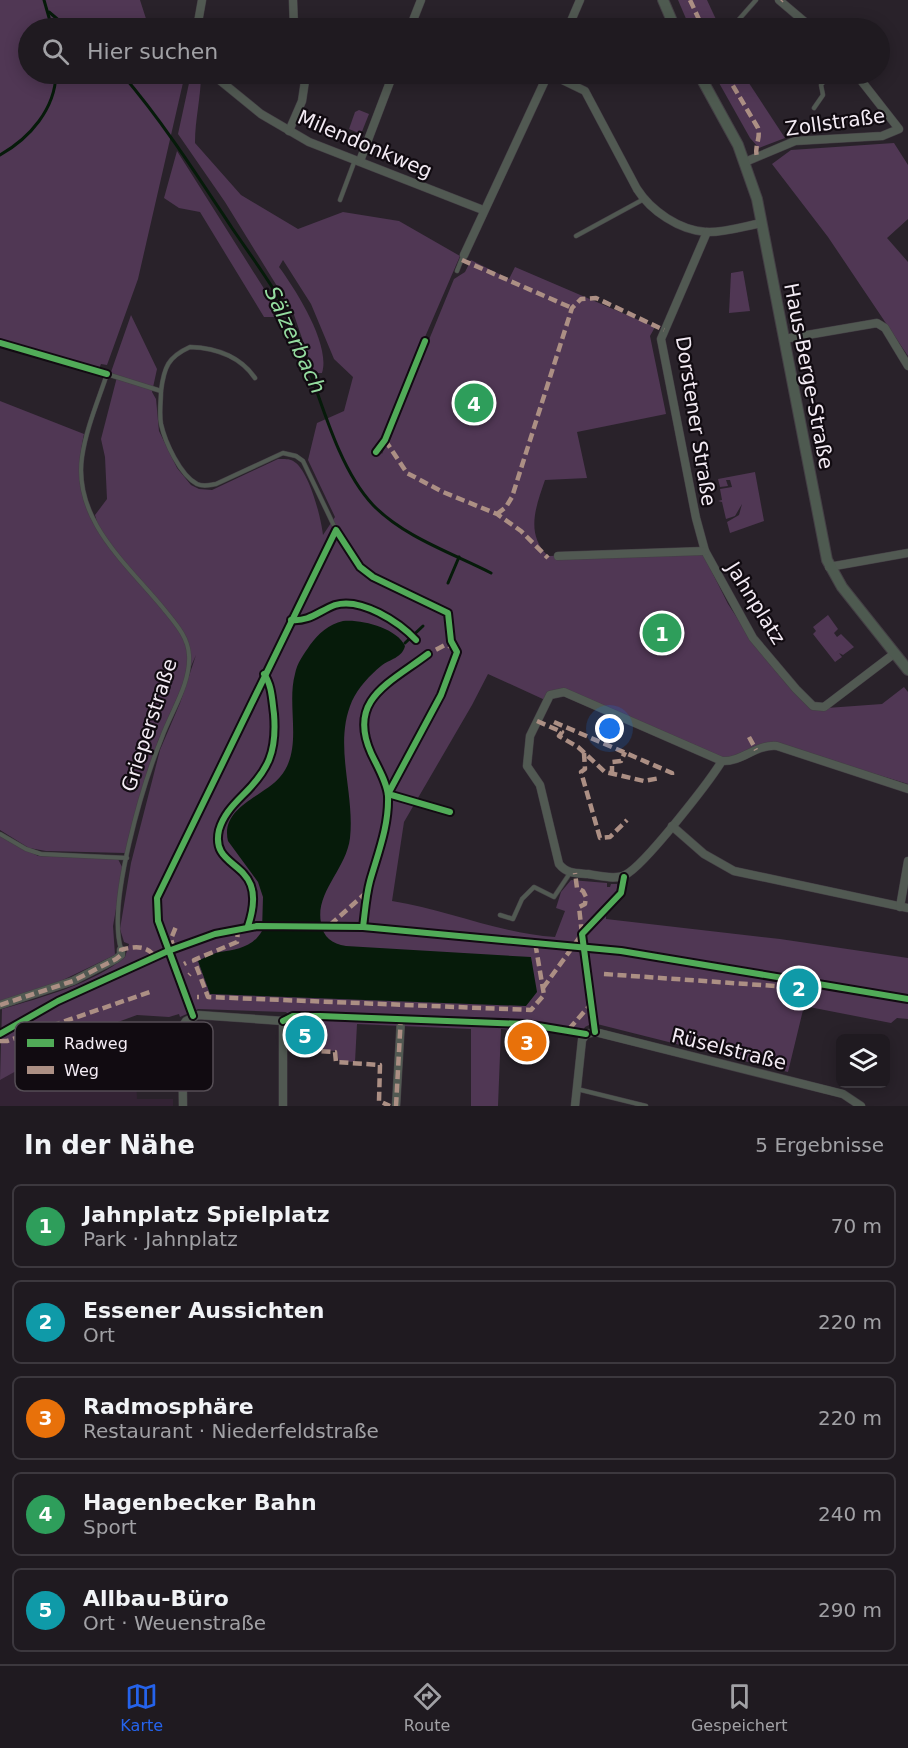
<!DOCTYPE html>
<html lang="de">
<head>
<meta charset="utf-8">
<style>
	body { margin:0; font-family:"DejaVu Sans",sans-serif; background:#2c272d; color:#f1f3f6 }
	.controls { position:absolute; right:18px; bottom:18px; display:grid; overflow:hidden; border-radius:9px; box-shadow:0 3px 15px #0003 }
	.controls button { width:54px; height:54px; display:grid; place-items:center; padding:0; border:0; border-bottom:2px solid #3c383e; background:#1f1a20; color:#f1f3f6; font:30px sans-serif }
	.you { position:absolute; left:610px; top:729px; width:21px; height:21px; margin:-15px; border:4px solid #fff; border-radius:50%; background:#1a73e8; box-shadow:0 0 0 9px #1a73e833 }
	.badge { display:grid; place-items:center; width:39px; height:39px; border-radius:50%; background:#2563eb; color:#fff; font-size:20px; font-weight:700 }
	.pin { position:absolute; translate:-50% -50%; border:3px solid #fff; box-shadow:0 2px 6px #0006 }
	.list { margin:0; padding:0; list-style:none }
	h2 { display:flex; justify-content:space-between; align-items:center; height:78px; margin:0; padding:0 24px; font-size:26px }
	h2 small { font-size:20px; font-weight:400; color:#a1a1a5 }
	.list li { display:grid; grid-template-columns:39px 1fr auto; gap:18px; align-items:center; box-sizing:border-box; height:84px; margin:0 12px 12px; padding:0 12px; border:2px solid #3c383e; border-radius:9px }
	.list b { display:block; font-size:22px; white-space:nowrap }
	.list p { margin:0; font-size:20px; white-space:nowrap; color:#a1a1a5 }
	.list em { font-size:20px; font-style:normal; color:#a1a1a5 }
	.icon { flex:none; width:33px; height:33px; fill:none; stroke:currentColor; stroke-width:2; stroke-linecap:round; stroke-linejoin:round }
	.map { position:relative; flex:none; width:908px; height:1106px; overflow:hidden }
	.search { position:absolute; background:#1f1a20; box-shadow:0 3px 15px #0003; left:18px; right:18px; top:18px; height:66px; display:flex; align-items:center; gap:15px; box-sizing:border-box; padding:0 21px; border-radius:33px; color:#a1a1a5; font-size:22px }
	.sheet { height:558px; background:#1f1a20 }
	nav { display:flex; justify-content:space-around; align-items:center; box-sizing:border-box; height:84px; border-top:2px solid #3c383e; background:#1f1a20; font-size:16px; color:#a1a1a5 }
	nav a { display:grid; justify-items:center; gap:3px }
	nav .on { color:#2563eb }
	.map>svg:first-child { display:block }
	.built { fill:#332334 }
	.green { fill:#503754 }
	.water { fill:#061b0a }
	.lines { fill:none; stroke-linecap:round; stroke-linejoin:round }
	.stream { stroke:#061b0a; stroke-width:3 }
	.lane-casing { stroke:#443f45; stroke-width:5 }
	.street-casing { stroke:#443f45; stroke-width:9 }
	.secondary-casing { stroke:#443f45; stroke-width:12 }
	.lane { stroke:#515952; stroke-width:4 }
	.street { stroke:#515952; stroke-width:8 }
	.secondary { stroke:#4e5a50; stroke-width:10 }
	.quiet { stroke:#ac8f84; stroke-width:4.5; stroke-dasharray:9 4.5; stroke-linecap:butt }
	.cycleway-casing { stroke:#110b11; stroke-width:10 }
	.cycleway { stroke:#51ab58; stroke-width:6 }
	.labels { text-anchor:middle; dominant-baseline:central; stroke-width:4.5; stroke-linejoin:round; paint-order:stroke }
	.street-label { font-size:20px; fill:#f3ebf4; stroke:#110b11 }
	.water-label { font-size:21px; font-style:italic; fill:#94dc9f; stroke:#110b11 }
	.key { fill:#110b11; stroke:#554e55; stroke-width:1.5 }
	.key-label { font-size:16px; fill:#f3ebf4 }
</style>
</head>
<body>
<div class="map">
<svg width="908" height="1106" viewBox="0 0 908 1106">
	<rect width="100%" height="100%" fill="#29222a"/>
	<path class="built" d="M106 1027 85 1073 136 1074 137 1099H173V1106H0V1080L7 1075 77 1037Z"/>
	<g class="green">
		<path d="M0 0H140L149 28H28V74H185L138 279 107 365 101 364 99 369 0 340Z"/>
		<path d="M678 0H707L720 28H690Z"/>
		<path d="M191 74H201C201 97 195 119 195 143L241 195 298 229 343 212 399 221 460 256 377 448 382 454 454 279 465 272 471 260 509 279 515 267 655 327 650 336 666 414 577 432 587 478 545 480C536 506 525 534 548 556L702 552 728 604 751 639 813 709 882 704 904 687 908 692V784L777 744 722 760 564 691 545 700 488 674 472 705 404 822 392 901C447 910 499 933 555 937L565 911 556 908 561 892 571 880 607 883V887H610L611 884H617V892L606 903V919L780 939 908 958V1019L897 1018 891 1023 804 1006 788 1072 593 1023 585 1027 579 1038 568 1034 501 1029 498 1106H471V1029L357 1024 355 1062 339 1061 336 1051 320 1050 321 1023 296 1022 286 1012 198 1009 180 1017 179 1014 169 1017 137 1015 77 1037 0 1080 2 1009C40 998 95 983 125 957L129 944 124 942 120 929 131 863 160 750 180 703 196 655 158 741 125 853 46 851 29 848 0 830V401L84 434C76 470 77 501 100 532L95 515 107 499 105 457 101 439 117 377 111 372 131 315 157 369 152 392 156 399 159 431 177 468 191 485 199 489 212 490 278 459C284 459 291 458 296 463 310 475 321 517 323 535L335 517 308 460 317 423 344 411 353 377 334 359 311 304 283 260 279 267C296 290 331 345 322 373H314L293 312 225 202 178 134Z"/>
		<path d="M714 74H743L785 138 759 148 750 138Z"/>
		<path d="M359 110 369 114 361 134 349 129 355 112Z"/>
		<path d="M894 143 908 165V219L887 238 908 262V356L828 237 772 164 791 150Z"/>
		<path d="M177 151 263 287 279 317H264L200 212 179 208 164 198Z"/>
		<path d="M743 271 750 311 729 313 731 273Z"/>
		<path d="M755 472 764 521 730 533 727 522 739 515 742 504 735 516 726 519 722 502 718 501 722 500 720 489 732 487 730 480H726L728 486 720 487 718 479Z"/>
		<path d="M828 615 838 629 834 633 837 637 841 634 854 647 843 655 839 653 842 657 835 662 813 634 816 631 813 627Z"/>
		<path d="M0 835 38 856 118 859 123 869 113 926 115 955 42 990 0 1001Z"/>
	</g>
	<path class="water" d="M343 621C361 619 397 628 405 646 402 658 390 659 381 666 370 675 358 688 352 701 333 745 355 792 350 838 346 870 315 892 321 923 323 937 332 944 346 946L531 957 537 992 526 1006 210 994 198 961C204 958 213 953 220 952 236 950 253 947 262 931L263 897 258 882 228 841C220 807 263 797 280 777 304 749 286 707 295 674 297 663 304 654 310 645 318 634 329 624 343 621Z"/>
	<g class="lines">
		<g class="stream">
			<path d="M44 0 52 28"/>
			<path d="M49 12 68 28"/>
			<path d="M122 74C163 122 197 175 232 228 253 259 277 290 292 324 316 378 333 463 373 505 404 537 452 553 491 573"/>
			<path d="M0 155C30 138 55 109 56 74"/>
			<path d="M448 583 459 557"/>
			<path d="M405 643 423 626"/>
		</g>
		<g class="lane-casing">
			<g id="lane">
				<path d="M736 28 734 25 756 0"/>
				<path d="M814 108 823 95 821 85 830 74"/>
				<path d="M340 200 355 160"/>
				<path d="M576 236 644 199"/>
				<path d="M457 271 463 256"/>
				<path d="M161 391C164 367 168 357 190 347 216 348 240 356 255 378"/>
				<path d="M0 834 26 849 41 854 127 858"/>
				<path d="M500 915 513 919 522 899 534 887 554 897 570 873"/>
				<path d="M121 949C107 903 143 784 162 737 171 712 191 683 189 655 188 636 174 622 163 608 127 564 73 520 82 457 86 429 98 401 107 374L161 391C161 401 159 413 161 424 165 442 180 475 197 484 204 487 209 485 216 484L283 453 296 456 303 461 336 530"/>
				<path d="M577 1089 646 1106"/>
			</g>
		</g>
		<g class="street-casing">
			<g id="street">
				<path d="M293 0 294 28"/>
				<path d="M779 0 812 28"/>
				<path d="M197 28 202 0"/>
				<path d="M410 28 421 0"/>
				<path d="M568 28 580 0"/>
				<path d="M212 74 261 114 309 142 483 210"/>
				<path d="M550 74 585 91 637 189C651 211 679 230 706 232 724 233 745 226 762 223"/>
				<path d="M289 131 302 101 306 74"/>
				<path d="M360 161 393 74"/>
				<path d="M745 162 795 141 882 136 899 129 856 74"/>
				<path d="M707 232 661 339 696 518 705 551 753 638 796 689 813 706 824 707 895 653"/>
				<path d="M464 255 548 74"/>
				<path d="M784 339 877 323 885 328 908 366"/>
				<path d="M558 556 705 551"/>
				<path d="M829 567 908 553"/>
				<path d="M722 761C709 782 644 866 625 875 616 880 599 876 588 874 576 873 567 874 559 864L540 785 527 766 530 736 550 695 564 692 722 761C742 762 756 744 777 746L908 789"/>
				<path d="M672 826 704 854 734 871 908 908"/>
				<path d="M900 907 908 861"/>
				<path d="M0 1005 73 981 116 959 121 955V950"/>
				<path d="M183 1106 182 1027 186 1021 198 1015 283 1021V1106"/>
				<path d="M396 1106 401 1020"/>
				<path d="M575 1106 582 1040 586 1034 595 1032 843 1094 861 1106"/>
			</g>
		</g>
		<g class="secondary-casing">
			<g id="secondary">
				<path d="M663 0 675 28"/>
				<path d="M699 74 738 145 757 199 827 560 842 587 908 670"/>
			</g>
		</g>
		<use href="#lane" class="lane"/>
		<use href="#street" class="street"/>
		<use href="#secondary" class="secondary"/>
		<g class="quiet">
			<path d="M690 0 703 28"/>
			<path d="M781 1 782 0"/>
			<path d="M726 74 758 128C761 139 754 146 757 157"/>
			<path d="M462 260 572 308"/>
			<path d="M385 440 407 473 443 492 497 514 521 531 548 558"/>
			<path d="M497 514 506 507 512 497 572 308 581 299 596 298 664 330"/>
			<path d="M424 656 445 645 456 648"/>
			<path d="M537 721 562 732 559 736 578 747 605 772 644 781 660 778"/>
			<path d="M554 722 672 773V776"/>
			<path d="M749 737 756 750"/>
			<path d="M584 753 585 769 581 772 600 838 610 837 627 820"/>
			<path d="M612 775V762L621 761 625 752"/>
			<path d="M330 925 367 892"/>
			<path d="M238 928 237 942 194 960 208 997 531 1010 544 995 535 942"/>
			<path d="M174 949 171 939 177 924"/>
			<path d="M184 964 186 963"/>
			<path d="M604 974 775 986 789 984"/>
			<path d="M189 975 190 974"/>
			<path d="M543 988 582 934 579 907 585 904 586 897 583 891 577 888 575 873"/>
			<path d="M197 997H199"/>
			<path d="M0 1005 73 981 116 959 121 955V950C133 946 148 945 155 957"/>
			<path d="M320 1013 319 1051 335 1052 336 1062 380 1065 379 1101 390 1106"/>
			<path d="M569 1029 591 1004"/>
			<path d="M0 1041H7L150 992"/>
			<path d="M396 1106 401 1015"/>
		</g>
		<g class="cycleway-casing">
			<g id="cycleway">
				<path d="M0 343 107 374"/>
				<path d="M376 452 385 440 425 341"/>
				<path d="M291 620C309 622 319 611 335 605 361 597 399 622 416 640"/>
				<path d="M248 926C271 857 209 874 219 830 223 816 232 806 242 796 269 770 277 751 274 714 272 700 272 685 264 674"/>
				<path d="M363 927C365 912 366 896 370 881 378 853 389 826 388 796 387 782 377 766 371 753 347 699 390 683 428 654"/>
				<path d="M193 1016 158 921 157 898 336 530 360 567 373 577 448 613 451 641 457 652 441 695 388 794 450 812"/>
				<path d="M283 1021 293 1016H320L526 1024 586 1034"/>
				<path d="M595 1032 582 934 621 893 624 877"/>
				<path d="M0 1034 58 1001 168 951 215 934 257 926 363 927 621 951 908 999"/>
			</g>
		</g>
		<use href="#cycleway" class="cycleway"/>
	</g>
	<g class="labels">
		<g class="street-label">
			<text transform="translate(835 122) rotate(-8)">Zollstraße</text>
			<text transform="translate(365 144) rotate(23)">Milendonkweg</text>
			<text transform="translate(809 376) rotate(79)">Haus-Berge-Straße</text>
			<text transform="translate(696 421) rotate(81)">Dorstener Straße</text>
			<text transform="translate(756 603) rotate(58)">Jahnplatz</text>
			<text transform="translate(149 725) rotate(-72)">Grieperstraße</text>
			<text transform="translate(729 1049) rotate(14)">Rüselstraße</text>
		</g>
		<g class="water-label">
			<text transform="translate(295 340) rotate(65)">Sälzerbach</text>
		</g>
	</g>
	<rect x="15" y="1022" width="198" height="69" rx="9" class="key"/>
	<rect x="27" y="1039" width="27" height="8" fill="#51ab58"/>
	<rect x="27" y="1066" width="27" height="8" fill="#ac8f84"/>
	<g class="key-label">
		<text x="64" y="1049">Radweg</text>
		<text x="64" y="1076">Weg</text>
	</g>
</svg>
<div class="controls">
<button><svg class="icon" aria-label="layers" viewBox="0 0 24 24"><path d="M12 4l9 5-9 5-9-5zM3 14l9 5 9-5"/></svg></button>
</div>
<div class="you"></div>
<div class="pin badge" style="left:662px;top:633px;background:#2e9e5b">1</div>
<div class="pin badge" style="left:799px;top:988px;background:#0f9aa8">2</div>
<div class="pin badge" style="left:527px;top:1042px;background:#e8710a">3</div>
<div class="pin badge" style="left:474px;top:403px;background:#2e9e5b">4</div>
<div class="pin badge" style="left:305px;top:1035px;background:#0f9aa8">5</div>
<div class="search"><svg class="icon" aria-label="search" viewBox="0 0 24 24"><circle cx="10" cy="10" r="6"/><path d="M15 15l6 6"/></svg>Hier suchen</div>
</div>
<section class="sheet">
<h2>In der Nähe<small>5 Ergebnisse</small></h2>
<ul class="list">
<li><span class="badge" style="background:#2e9e5b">1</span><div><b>Jahnplatz Spielplatz</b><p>Park · Jahnplatz</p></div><em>70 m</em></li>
<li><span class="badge" style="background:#0f9aa8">2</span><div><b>Essener Aussichten</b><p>Ort</p></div><em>220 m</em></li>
<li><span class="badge" style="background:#e8710a">3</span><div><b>Radmosphäre</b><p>Restaurant · Niederfeldstraße</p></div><em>220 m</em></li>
<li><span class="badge" style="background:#2e9e5b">4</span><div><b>Hagenbecker Bahn</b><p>Sport</p></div><em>240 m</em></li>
<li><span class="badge" style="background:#0f9aa8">5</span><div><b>Allbau-Büro</b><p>Ort · Weuenstraße</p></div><em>290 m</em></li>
</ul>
</section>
<nav>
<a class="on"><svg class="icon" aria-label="map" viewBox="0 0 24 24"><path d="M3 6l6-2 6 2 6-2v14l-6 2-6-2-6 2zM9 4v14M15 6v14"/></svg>Karte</a>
<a><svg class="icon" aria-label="directions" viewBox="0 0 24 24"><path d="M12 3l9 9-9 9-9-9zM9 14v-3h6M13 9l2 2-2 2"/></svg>Route</a>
<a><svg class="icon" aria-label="saved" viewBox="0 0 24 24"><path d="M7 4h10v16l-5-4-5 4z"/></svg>Gespeichert</a>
</nav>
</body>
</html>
